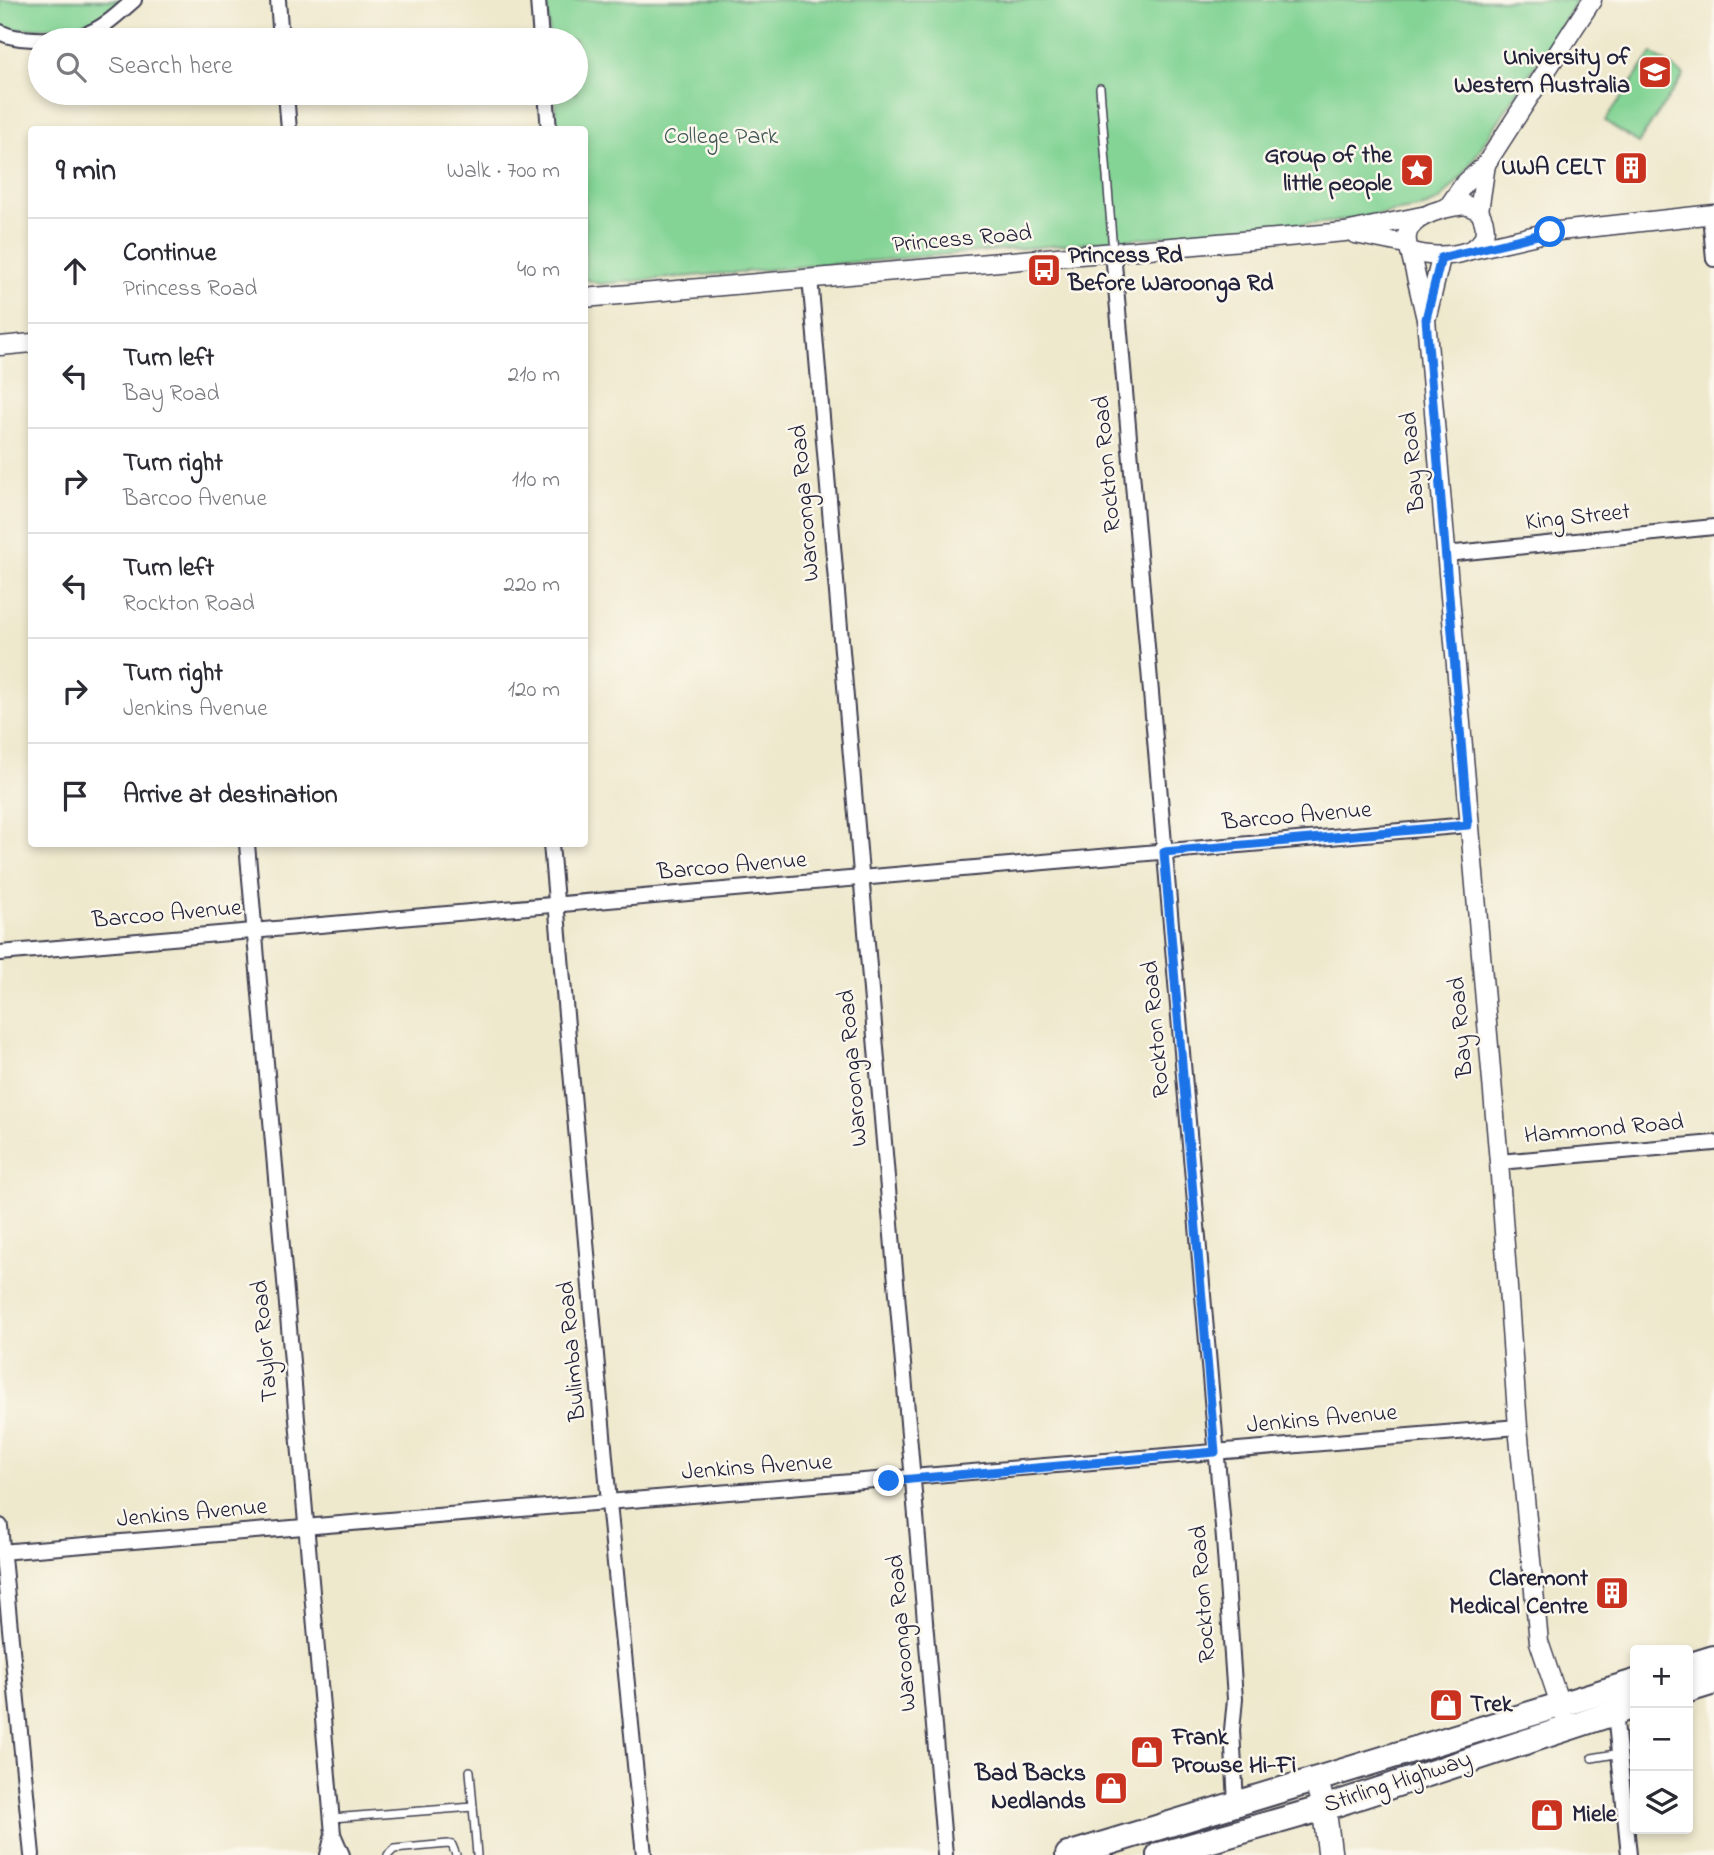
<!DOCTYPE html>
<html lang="en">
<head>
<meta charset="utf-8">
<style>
	body { margin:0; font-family:"Indie Flower",sans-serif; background:#f7f7f7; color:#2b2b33 }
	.controls { position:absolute; right:21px; bottom:21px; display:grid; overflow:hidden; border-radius:7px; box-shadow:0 4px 10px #0003 }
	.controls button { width:63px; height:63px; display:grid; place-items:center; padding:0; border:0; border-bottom:2px solid #e1e1e2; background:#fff; color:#2b2b33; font:35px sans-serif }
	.stop { position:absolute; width:21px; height:21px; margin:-16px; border:5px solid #1a73e8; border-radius:50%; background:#fff }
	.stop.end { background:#1a73e8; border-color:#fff; box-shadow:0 2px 7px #0008 }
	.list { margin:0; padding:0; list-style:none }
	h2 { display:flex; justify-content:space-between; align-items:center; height:91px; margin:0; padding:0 28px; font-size:30px }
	h2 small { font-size:23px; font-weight:400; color:#7c7c81 }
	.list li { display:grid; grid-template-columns:46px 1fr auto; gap:21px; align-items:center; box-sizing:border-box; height:105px; padding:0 28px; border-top:2px solid #e1e1e2 }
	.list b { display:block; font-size:26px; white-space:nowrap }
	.list p { margin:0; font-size:23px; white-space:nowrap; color:#7c7c81 }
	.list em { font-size:23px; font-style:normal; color:#7c7c81 }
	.icon { flex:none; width:38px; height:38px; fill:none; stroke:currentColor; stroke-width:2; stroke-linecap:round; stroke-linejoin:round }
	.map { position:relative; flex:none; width:1714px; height:1855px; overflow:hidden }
	.search { position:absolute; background:#fff; box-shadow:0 4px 10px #0003; left:28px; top:28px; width:560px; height:77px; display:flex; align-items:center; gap:18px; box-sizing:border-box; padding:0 24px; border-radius:38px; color:#7c7c81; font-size:26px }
	.panel { position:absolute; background:#fff; box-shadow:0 4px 10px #0003; left:28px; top:126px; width:560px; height:721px; border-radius:7px }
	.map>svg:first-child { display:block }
	.green { fill:#84d495; stroke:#537b68; stroke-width:2 }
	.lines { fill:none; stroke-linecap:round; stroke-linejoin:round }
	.service-casing { stroke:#414051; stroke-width:10 }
	.minor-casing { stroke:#414051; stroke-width:18 }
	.tertiary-casing { stroke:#414051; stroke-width:21 }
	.primary-casing { stroke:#414051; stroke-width:26 }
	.trunk-casing { stroke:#414051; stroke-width:28 }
	.service { stroke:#fff; stroke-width:7 }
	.minor { stroke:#fff; stroke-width:14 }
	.tertiary { stroke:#fff; stroke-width:18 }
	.primary { stroke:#fff; stroke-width:23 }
	.trunk { stroke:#fff; stroke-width:24 }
	.route { stroke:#1a73e8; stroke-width:9 }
	.labels { text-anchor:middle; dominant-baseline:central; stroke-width:5; stroke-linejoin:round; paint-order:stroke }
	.poi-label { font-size:24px; font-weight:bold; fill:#22223b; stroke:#fbf7ec; text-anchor:end }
	.park-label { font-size:24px; fill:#3f5756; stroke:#fbf7ec }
	.street-label { font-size:24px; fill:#22223b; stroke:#fbf7ec }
</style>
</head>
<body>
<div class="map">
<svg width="1714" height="1855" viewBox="0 0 1714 1855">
	<rect width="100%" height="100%" fill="#fbf7ec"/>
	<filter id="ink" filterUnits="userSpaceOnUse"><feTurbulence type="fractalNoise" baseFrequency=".0143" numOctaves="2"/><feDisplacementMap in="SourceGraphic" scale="14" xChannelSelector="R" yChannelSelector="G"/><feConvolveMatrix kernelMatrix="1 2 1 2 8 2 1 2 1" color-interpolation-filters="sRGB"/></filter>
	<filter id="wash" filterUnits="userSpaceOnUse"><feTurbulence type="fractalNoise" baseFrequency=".00686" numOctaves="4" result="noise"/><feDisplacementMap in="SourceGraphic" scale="28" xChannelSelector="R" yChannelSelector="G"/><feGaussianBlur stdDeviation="1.57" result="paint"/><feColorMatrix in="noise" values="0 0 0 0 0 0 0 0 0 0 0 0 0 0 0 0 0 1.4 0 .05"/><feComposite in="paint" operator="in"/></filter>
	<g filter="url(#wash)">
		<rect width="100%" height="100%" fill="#eee8cc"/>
		<g class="green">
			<path d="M0 0H119L108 16 95 24 11 30 0 27Z"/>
			<path d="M546 0H1578L1463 175 1439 201 1424 207 1333 222 599 284 585 279 584 130 557 129 554 93H576V40H550Z"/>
			<path d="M1652 53 1684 75 1638 143 1605 121Z"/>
		</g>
	</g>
	<g filter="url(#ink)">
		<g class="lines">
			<g class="service-casing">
				<g id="service">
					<path d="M1100 88 1113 251"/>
					<path d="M1592 1758 1621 1753"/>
					<path d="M470 1771 477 1855"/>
					<path d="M332 1818 473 1807"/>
					<path d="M388 1855 394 1849 448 1844 452 1845 456 1855"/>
				</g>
			</g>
			<g class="minor-casing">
				<g id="minor">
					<path d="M278 0 281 40"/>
					<path d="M538 0 541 40"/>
					<path d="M0 32C16 42 64 40 83 35 102 30 119 13 134 0"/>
					<path d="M286 93 289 130"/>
					<path d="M546 93 549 130"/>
					<path d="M1710 215 1714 259"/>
					<path d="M1113 252 1224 1539 1235 1699 1232 1730 1236 1803"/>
					<path d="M810 277 945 1855"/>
					<path d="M1446 554 1714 527"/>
					<path d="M247 844 333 1834 328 1855"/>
					<path d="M551 844 609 1503 644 1855"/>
					<path d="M0 953 1468 825"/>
					<path d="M1499 1162 1714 1143"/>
					<path d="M0 1526 32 1855"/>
					<path d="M0 1552 1518 1427"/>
					<path d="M1615 1712 1629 1855"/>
					<path d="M333 1834 342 1855"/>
				</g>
			</g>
			<g class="tertiary-casing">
				<g id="tertiary">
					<path d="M1466 205 1479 211C1505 257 1438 261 1410 251 1393 218 1445 207 1466 205Z"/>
					<path d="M1448 207 1464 184 1486 164 1592 0"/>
					<path d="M1479 211 1486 164"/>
					<path d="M1355 234 1406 244"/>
					<path d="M1471 250 1550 232 1714 214"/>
					<path d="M1410 251 1426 319 1499 1162 1518 1427 1539 1642 1563 1713"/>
					<path d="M584 298 1345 232 1422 216"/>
					<path d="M1427 316 1441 258"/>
					<path d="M0 346 32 343"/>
				</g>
			</g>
			<g class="primary-casing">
				<path id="primary" d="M1316 1779 1324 1808 1330 1855"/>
			</g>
			<g class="trunk-casing">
				<g id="trunk">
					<path d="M1688 1666 1714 1658"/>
					<path d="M1688 1690 1714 1682"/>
					<path d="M1068 1855 1635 1682"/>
					<path d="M1159 1855 1324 1808 1635 1706"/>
				</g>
			</g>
			<use href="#service" class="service"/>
			<use href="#minor" class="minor"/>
			<use href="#tertiary" class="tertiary"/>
			<use href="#primary" class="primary"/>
			<use href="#trunk" class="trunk"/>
		</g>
	</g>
	<g class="lines" filter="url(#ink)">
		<path class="route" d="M889 1481 1215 1452 1164 852 1468 825 1426 319 1441 258 1550 232"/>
	</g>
	<defs>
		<g id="university-square" transform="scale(1.75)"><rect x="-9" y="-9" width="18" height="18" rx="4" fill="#c8321e" stroke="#fbf7ec"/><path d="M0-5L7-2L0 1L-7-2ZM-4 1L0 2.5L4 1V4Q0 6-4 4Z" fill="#fff"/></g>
		<g id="building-square" transform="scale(1.75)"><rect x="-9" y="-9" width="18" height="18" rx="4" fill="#c8321e" stroke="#fbf7ec"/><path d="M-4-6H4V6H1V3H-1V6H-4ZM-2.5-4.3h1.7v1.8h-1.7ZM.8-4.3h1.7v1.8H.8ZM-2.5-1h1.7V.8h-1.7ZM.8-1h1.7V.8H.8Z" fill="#fff"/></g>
		<g id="sight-square" transform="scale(1.75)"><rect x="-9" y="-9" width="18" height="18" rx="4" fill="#c8321e" stroke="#fbf7ec"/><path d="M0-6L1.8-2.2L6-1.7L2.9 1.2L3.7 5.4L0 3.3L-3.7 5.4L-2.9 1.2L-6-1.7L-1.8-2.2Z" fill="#fff"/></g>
		<g id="bus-square" transform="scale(1.75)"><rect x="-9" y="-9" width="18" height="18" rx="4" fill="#c8321e" stroke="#fbf7ec"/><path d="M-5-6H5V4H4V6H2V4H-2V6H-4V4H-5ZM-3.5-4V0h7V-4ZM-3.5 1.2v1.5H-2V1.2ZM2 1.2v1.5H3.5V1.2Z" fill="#fff"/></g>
		<g id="shop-square" transform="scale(1.75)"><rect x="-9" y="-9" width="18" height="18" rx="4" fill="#c8321e" stroke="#fbf7ec"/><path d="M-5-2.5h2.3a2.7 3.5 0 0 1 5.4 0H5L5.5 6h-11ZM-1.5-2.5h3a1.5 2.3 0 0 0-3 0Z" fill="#fff"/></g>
	</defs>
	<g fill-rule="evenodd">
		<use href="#university-square" x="1655" y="72"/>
		<use href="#building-square" x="1631" y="168"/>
		<use href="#sight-square" x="1417" y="170"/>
		<use href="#bus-square" x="1044" y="270"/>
		<use href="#building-square" x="1612" y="1593"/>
		<use href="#shop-square" x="1446" y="1705"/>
		<use href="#shop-square" x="1147" y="1752"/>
		<use href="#shop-square" x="1111" y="1788"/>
		<use href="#shop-square" x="1547" y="1815"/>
	</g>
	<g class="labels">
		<g class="poi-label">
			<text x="1630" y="58">University of<tspan x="1630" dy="28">Western Australia</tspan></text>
			<text x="1392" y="156">Group of the<tspan x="1392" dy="28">little people</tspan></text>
			<text x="1606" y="168">UWA CELT</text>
			<text x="1068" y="256" text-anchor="start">Princess Rd<tspan x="1068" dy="28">Before Waroonga Rd</tspan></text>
			<text x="1588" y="1579">Claremont<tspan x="1588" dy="28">Medical Centre</tspan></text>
			<text x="1470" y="1705" text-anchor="start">Trek</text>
			<text x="1172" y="1738" text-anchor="start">Frank<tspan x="1172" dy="28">Prowse Hi-Fi</tspan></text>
			<text x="1086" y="1774">Bad Backs<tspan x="1086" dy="28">Nedlands</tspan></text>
			<text x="1572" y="1815" text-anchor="start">Miele</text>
		</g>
		<g class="park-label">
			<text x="721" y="137">College Park</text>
		</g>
		<g class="street-label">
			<text transform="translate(962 240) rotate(-5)">Princess Road</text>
			<text transform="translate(1414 462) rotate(-95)">Bay Road</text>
			<text transform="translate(1108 464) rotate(-95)">Rockton Road</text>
			<text transform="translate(806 503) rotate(-95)">Waroonga Road</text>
			<text transform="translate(1578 518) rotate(-6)">King Street</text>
			<text transform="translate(1297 817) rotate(-5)">Barcoo Avenue</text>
			<text transform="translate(732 867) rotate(-5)">Barcoo Avenue</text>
			<text transform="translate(167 915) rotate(-5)">Barcoo Avenue</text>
			<text transform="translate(1462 1027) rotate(-95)">Bay Road</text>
			<text transform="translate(1157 1029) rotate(-95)">Rockton Road</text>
			<text transform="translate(854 1068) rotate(-95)">Waroonga Road</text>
			<text transform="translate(1604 1130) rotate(-5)">Hammond Road</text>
			<text transform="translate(266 1341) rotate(-95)">Taylor Road</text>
			<text transform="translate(573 1351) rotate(-95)">Bulimba Road</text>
			<text transform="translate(1322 1420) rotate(-5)">Jenkins Avenue</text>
			<text transform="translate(757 1468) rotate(-4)">Jenkins Avenue</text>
			<text transform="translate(192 1514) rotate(-5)">Jenkins Avenue</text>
			<text transform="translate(1204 1594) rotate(-94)">Rockton Road</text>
			<text transform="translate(903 1633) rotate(-95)">Waroonga Road</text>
			<text transform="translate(1398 1783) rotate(-18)">Stirling Highway</text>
		</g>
	</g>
</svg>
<div class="controls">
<button>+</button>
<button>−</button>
<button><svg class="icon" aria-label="layers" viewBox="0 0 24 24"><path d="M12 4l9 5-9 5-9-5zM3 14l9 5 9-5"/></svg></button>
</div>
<div class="stop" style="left:1550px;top:232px"></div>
<div class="stop end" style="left:889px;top:1481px"></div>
<div class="search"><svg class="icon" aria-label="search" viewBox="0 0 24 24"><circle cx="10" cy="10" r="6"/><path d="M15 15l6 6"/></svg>Search here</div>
<section class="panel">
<h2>9 min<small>Walk · 700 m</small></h2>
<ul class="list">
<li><svg class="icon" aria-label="ahead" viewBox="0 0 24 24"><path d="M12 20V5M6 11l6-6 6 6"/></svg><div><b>Continue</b><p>Princess Road</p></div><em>40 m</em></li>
<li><svg class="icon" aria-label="left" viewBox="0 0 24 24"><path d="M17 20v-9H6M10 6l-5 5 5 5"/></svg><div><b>Turn left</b><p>Bay Road</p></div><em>210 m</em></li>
<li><svg class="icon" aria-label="right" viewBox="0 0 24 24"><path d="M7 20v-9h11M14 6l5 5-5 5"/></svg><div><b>Turn right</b><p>Barcoo Avenue</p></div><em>110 m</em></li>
<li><svg class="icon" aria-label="left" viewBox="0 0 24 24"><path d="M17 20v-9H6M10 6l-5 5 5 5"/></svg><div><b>Turn left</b><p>Rockton Road</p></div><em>220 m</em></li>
<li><svg class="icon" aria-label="right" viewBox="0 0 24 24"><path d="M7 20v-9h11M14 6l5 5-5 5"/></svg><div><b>Turn right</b><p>Jenkins Avenue</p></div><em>120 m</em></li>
<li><svg class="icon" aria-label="arrive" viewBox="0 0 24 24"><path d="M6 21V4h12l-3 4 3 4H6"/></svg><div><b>Arrive at destination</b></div></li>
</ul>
</section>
</div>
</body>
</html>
